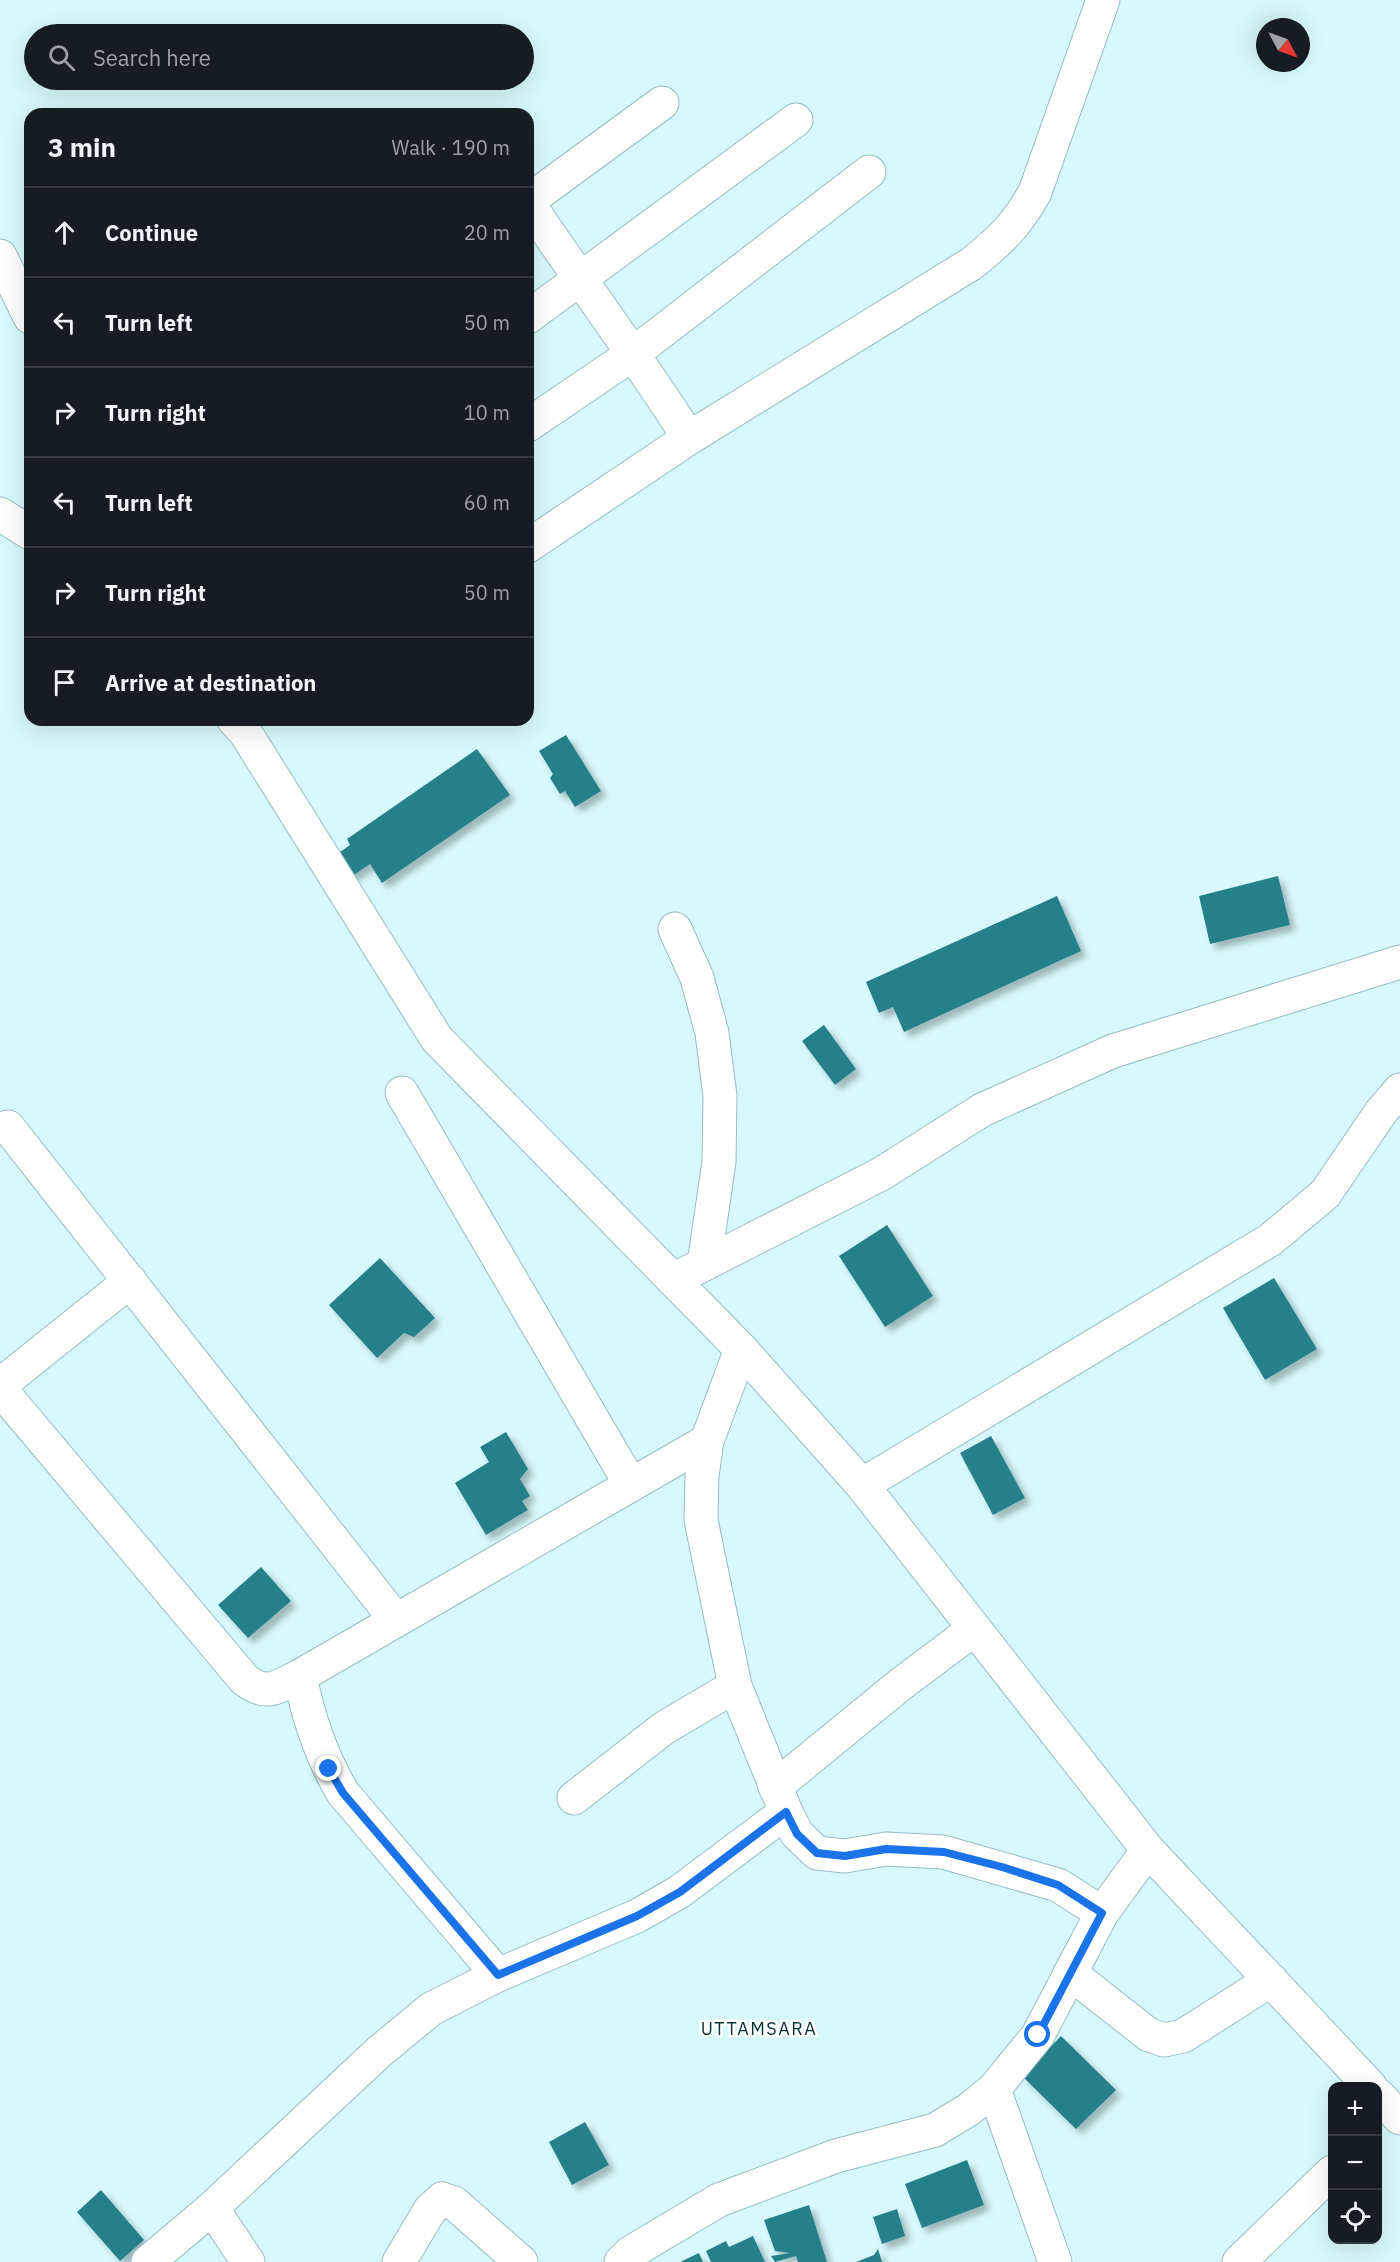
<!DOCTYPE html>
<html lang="en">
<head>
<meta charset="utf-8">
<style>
	body { margin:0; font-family:"IBM Plex Sans",sans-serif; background:#242831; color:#f1f3f6 }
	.controls { position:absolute; right:18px; bottom:18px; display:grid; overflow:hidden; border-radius:12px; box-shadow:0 6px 24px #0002 }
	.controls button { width:54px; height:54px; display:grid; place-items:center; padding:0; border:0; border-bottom:2px solid #363941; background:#171b24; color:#f1f3f6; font:30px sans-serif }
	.compass { position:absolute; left:1256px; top:18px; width:54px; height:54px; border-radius:50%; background:#171b24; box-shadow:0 6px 24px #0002; rotate:131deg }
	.stop { position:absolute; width:18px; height:18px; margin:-14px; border:4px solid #1a73e8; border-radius:50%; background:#fff }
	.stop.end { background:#1a73e8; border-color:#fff; box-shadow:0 2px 6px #0008 }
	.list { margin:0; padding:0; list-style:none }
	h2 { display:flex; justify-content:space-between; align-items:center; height:78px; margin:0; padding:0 24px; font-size:26px }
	h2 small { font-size:20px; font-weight:400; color:#9ea1a6 }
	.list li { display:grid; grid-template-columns:39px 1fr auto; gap:18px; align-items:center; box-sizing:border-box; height:90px; padding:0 24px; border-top:2px solid #363941 }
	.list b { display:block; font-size:22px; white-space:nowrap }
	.list em { font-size:20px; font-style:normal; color:#9ea1a6 }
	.icon { flex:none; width:33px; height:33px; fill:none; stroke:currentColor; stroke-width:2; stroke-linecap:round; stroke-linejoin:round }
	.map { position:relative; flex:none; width:1400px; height:2262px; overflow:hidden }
	.search { position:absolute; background:#171b24; box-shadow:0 6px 24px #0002; left:24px; top:24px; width:510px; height:66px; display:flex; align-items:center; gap:15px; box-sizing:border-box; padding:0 21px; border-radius:33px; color:#9ea1a6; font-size:22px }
	.panel { position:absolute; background:#171b24; box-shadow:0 6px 24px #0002; left:24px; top:108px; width:510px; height:618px; border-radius:18px }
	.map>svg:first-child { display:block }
	.building { fill:#26808a; filter:url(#shadow) }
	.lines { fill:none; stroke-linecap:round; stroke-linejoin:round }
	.minor-casing { stroke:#94bdc2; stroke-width:35 }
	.minor { stroke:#fff; stroke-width:33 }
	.route { stroke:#1a73e8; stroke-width:8 }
	.labels { text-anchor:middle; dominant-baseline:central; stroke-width:5; stroke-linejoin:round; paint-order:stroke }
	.quarter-label { font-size:18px; letter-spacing:1.5px; fill:#083237; stroke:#fff }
</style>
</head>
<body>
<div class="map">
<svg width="1400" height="2262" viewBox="0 0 1400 2262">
	<defs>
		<filter id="shadow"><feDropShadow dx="5.5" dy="5.5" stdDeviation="3" flood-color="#0004"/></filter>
	</defs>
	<rect width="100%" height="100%" fill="#d7f9fd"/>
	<g class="building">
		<path d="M566 735 601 791 575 807 565 791 560 794 550 778 553 774 539 751Z"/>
		<path d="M477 749 510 795 382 883 370 864 351 877 336 855 350 845 347 839Z"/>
		<path d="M1278 876 1290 925 1210 944 1199 896Z"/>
		<path d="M1057 896 1081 951 904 1032 893 1007 879 1013 866 982Z"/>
		<path d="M824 1025 856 1069 835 1085 802 1041Z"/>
		<path d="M887 1225 933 1296 885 1327 839 1256Z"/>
		<path d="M380 1258 435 1318 414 1337 404 1333 377 1358 329 1305Z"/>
		<path d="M1274 1278 1317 1349 1265 1380 1223 1308Z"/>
		<path d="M506 1432 528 1469 520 1479 530 1496 522 1501 528 1510 486 1535 455 1483 489 1462 480 1447Z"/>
		<path d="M991 1436 1025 1498 993 1515 960 1453Z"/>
		<path d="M261 1567 291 1601 248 1638 218 1605Z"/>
		<path d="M1061 2036 1116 2090 1076 2129 1022 2076Z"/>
		<path d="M585 2122 609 2165 572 2185 549 2142Z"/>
		<path d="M967 2160 984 2205 922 2228 905 2184Z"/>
		<path d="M101 2190 144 2240 120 2261 77 2212Z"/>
		<path d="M809 2205 827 2262H798L796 2256 775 2262 771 2256 790 2253 775 2251 764 2220Z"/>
		<path d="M897 2209 905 2236 882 2244 873 2217Z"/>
		<path d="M753 2236 765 2262H711L706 2251 726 2241 729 2247Z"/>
		<path d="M878 2249 882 2262H856L874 2255Z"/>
		<path d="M699 2253 703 2262H680Z"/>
	</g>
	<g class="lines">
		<g class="minor-casing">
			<g id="minor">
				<path d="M528 201 662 103"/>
				<path d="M528 203C581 282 638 358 689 438"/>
				<path d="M0 256 30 317"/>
				<path d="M528 317 796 120"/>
				<path d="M528 425 634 353 869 172"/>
				<path d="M0 514 30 533"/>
				<path d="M528 546 689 438 971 264C1000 241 1017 225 1035 192L1103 0"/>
				<path d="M234 720 245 732 437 1039 741 1349 862 1485 1148 1850 1370 2086"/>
				<path d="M675 929 697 978 712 1033 720 1096 719 1162 704 1264"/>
				<path d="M402 1093 631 1485"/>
				<path d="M8 1127 396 1620"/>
				<path d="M673 1280 881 1174 982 1110 1113 1051 1400 962"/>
				<path d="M0 1385 130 1281"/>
				<path d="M0 1389 245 1680C268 1697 277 1687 300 1676L707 1441"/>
				<path d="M862 1485 1270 1240 1325 1194 1381 1112 1400 1090"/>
				<path d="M300 1676C308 1716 322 1758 343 1793L498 1975"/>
				<path d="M775 1787 901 1684 973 1630"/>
				<path d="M574 1798 664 1728 735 1686"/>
				<path d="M786 1812 797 1834 817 1853 845 1856 886 1849 943 1852 1058 1885 1102 1913"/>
				<path d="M1070 1973 1149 2035 1164 2040 1183 2036 1271 1980"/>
				<path d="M994 2089 1055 2262"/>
				<path d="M1378 2095 1400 2118"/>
				<path d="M148 2262 212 2208"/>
				<path d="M248 2262 212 2208 379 2052 431 2009 498 1975 637 1916 679 1892 786 1812 735 1686 701 1520 702 1476 707 1441 741 1349"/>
				<path d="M399 2262 430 2210 442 2199 454 2203 521 2262"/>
				<path d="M621 2262 630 2253 719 2200 836 2156 935 2130 968 2110 994 2089 1038 2035 1102 1913 1148 1850"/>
				<path d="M1239 2262 1332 2172"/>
			</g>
		</g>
		<use href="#minor" class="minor"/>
	</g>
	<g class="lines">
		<path class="route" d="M329 1769 343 1793 498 1975 637 1916 680 1892 786 1812 797 1834 817 1853 845 1856 886 1849 944 1852 1002 1867 1058 1885 1102 1913 1038 2035"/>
	</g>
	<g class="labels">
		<g class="quarter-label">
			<text x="759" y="2028">UTTAMSARA</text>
		</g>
	</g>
</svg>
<div class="controls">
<button>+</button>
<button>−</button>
<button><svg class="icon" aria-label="locate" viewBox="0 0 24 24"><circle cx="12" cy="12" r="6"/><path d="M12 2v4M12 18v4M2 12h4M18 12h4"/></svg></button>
</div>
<svg class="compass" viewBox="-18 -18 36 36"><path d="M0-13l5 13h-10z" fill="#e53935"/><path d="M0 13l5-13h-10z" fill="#9ea1a6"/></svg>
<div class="stop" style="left:1038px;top:2035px"></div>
<div class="stop end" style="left:329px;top:1769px"></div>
<div class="search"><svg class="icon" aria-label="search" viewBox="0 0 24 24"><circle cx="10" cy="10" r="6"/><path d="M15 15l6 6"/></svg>Search here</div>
<section class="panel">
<h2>3 min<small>Walk · 190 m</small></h2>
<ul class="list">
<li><svg class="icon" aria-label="ahead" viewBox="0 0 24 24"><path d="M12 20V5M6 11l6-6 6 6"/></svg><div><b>Continue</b></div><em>20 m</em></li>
<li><svg class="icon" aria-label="left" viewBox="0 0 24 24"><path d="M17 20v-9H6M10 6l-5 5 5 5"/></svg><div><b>Turn left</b></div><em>50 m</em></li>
<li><svg class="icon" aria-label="right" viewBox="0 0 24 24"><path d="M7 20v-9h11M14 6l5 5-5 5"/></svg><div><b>Turn right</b></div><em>10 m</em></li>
<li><svg class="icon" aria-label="left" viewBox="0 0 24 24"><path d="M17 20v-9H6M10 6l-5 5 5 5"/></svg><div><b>Turn left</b></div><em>60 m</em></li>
<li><svg class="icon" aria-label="right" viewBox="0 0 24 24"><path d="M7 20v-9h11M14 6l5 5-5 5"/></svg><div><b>Turn right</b></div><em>50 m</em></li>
<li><svg class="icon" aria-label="arrive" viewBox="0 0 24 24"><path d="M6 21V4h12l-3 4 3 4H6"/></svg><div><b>Arrive at destination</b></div></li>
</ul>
</section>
</div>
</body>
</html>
